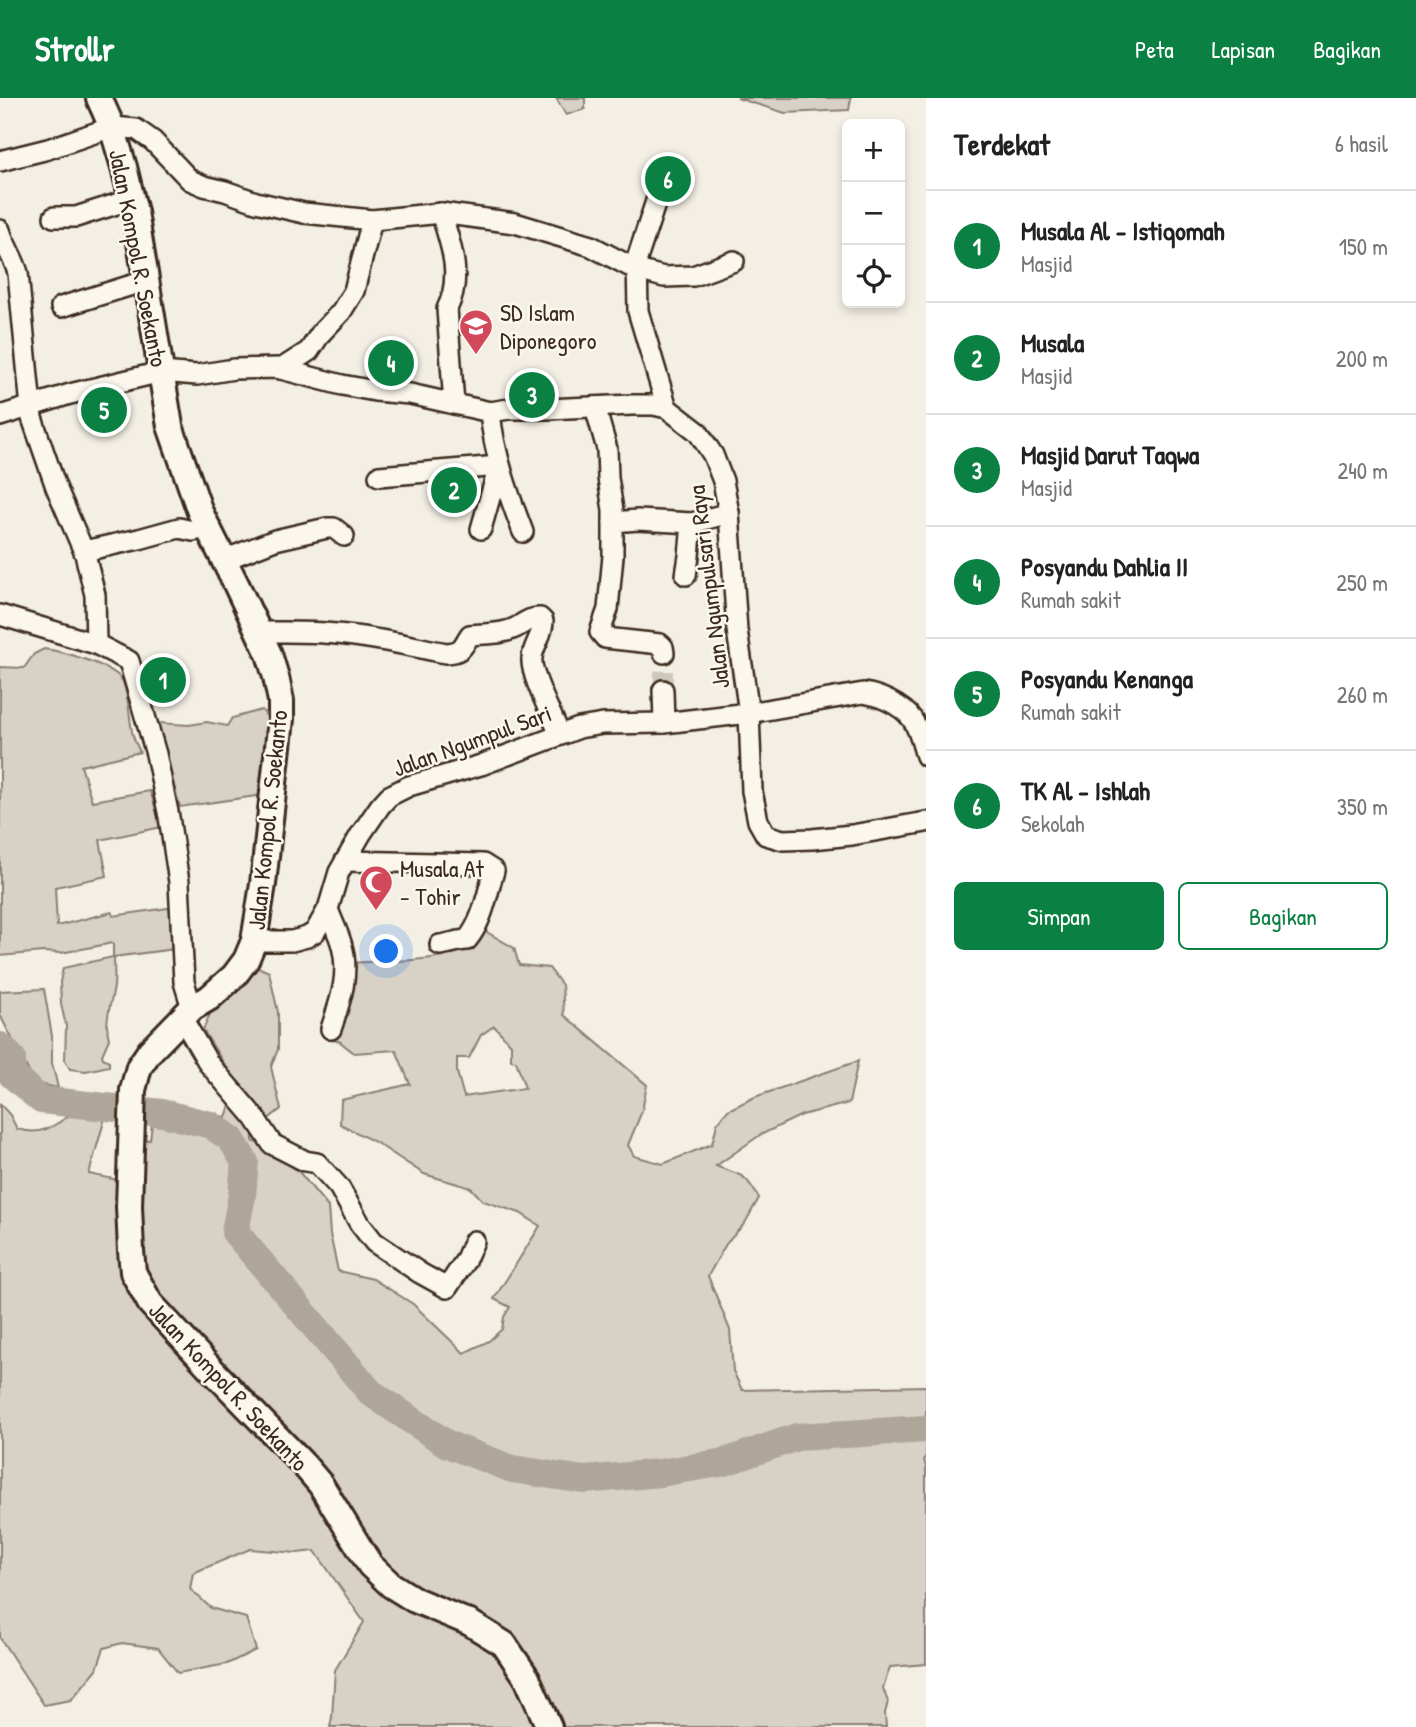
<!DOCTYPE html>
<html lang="id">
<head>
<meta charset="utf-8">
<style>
	body { margin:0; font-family:"Patrick Hand",sans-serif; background:#f6f6f6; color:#222 }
	.controls { position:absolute; right:21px; top:21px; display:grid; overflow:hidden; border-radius:10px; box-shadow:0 4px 10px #0003 }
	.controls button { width:63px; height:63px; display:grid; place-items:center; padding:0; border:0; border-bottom:2px solid #e0e0e0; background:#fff; color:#222; font:35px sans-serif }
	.you { position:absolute; left:387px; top:854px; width:24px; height:24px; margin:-18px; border:5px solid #fff; border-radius:50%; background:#1a73e8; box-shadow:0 0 0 10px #1a73e833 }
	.badge { display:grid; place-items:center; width:46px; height:46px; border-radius:50%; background:#0b8043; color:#fff; font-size:23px; font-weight:700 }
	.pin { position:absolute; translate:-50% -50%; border:4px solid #fff; box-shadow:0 2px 7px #0006 }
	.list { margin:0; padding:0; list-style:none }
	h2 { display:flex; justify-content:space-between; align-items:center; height:91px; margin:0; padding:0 28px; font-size:30px }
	h2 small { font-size:23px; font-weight:400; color:#767676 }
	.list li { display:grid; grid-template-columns:46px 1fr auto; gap:21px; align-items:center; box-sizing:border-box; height:112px; padding:0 28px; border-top:2px solid #e0e0e0 }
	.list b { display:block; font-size:26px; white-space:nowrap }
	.list p { margin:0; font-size:23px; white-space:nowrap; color:#767676 }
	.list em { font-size:23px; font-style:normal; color:#767676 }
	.actions { display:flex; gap:14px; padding:21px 28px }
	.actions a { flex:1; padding:16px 0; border:2px solid #0b8043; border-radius:10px; text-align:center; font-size:24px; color:#0b8043 }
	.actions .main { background:#0b8043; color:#fff }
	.icon { flex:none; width:38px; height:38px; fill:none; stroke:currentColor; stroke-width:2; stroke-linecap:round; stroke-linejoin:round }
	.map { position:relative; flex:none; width:926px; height:1629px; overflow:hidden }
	header { display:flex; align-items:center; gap:42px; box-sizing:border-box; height:98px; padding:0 35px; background:#0b8043; color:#fff }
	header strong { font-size:33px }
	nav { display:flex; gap:38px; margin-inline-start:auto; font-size:24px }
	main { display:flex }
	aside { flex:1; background:#fff }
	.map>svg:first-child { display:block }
	.green { fill:#d8d1c6; stroke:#8a7e72; stroke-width:2; fill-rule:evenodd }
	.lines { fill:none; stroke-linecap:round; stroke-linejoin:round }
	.river { stroke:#afa69a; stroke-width:28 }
	.minor-tunnel { stroke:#cec8bc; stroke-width:19; stroke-dasharray:19 10; stroke-linecap:butt }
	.minor-casing { stroke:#3b2a1e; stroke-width:24 }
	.major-casing { stroke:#3b2a1e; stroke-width:30 }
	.minor { stroke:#fbf7ec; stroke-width:19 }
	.major { stroke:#fbf7ec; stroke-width:24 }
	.labels { text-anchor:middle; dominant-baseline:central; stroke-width:5; stroke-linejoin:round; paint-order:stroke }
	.street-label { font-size:24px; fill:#3b2a1e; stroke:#fbf7ec }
	.poi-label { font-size:24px; fill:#3b2a1e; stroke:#fbf7ec; text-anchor:start }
</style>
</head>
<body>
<header>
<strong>Strollr</strong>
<nav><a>Peta</a><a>Lapisan</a><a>Bagikan</a></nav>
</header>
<main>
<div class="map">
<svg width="926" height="1629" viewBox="0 0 926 1629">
	<rect width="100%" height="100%" fill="#f3efe4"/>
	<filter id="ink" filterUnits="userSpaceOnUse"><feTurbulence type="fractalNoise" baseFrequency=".0143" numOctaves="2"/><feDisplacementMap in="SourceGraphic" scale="14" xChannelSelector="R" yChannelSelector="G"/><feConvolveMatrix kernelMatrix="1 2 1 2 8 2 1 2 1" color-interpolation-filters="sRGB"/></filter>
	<g filter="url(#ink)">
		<g class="green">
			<path d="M556 0H585V11L566 17Z"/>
			<path d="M737 0H851L849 12 785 15Z"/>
			<path d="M44 551C61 553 117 568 123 584 129 600 129 617 132 633 133 641 137 647 140 654L81 668 92 703 150 693 162 729 100 742 107 778 55 789 57 828 112 814 113 818 175 809 174 851 114 859C114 868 115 879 114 889 111 907 104 923 109 941L102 957 103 960 109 963V968L86 973 70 971 65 962 66 928 61 906 60 884 63 870 113 859V845L61 855 43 854 0 858V569L24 570 34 556Z"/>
			<path d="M262 612 271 625 263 697 180 709 163 650 159 625 189 627 207 624 227 628 232 620Z"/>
			<path d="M481 829 485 833 514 850 519 867 549 870 562 887 564 917 647 987 642 1013 628 1047 634 1058 663 1066 712 1046 717 1026 728 1012 755 999 858 963 849 1005 802 1017 760 1037 716 1068C743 1079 743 1073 759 1100L745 1125 726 1146 708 1178 730 1232 733 1273 742 1292 926 1288V1358L924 1361 926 1370V1566L890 1569 883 1590 888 1604 885 1615 886 1629H330L332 1619 335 1572 364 1524 315 1453 297 1455 250 1451 193 1475 190 1491 211 1510 246 1520 256 1552 227 1566 178 1575 158 1550 122 1545 104 1550 97 1571 71 1602 44 1607 0 1540V1006L10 1017 17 1031C45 1039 55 1026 78 1012L105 1020 89 1076 123 1083 134 1041 150 1042 155 1002 191 1013 226 1019 236 989 228 972 203 932 213 909 251 866 269 874 278 914V951L271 969 281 1011 253 1033V1043L282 1060 300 1075 328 1109 330 1136 338 1173 373 1181 413 1206 464 1255 489 1243 502 1231 504 1219 510 1209 494 1201 540 1128 520 1115 483 1103 471 1090 424 1076 375 1044 340 1026 341 1002 410 986 396 952 354 955 339 943 330 942 324 916 332 894 337 865C369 863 446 866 470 848 476 843 478 836 481 829ZM494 928 511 946V962L516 963 525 990 464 999 457 974V960H469L481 937Z"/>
			<path d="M44 891 52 938V965L58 990 44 987 33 982 0 917V893Z"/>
		</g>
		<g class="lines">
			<path class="river" d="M0 948 12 960V977L41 1002 162 1015 211 1027 231 1041 245 1064 242 1097 235 1134 371 1295 447 1346 512 1371 584 1382 660 1375 725 1364 797 1339 926 1331"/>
			<path class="minor-tunnel" d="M663 592 664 555"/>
			<g class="minor-casing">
				<g id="minor">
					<path d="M0 63 48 51 112 29 136 31 153 43 190 82 204 88 225 93 256 104 304 115 372 122 441 115 515 125 591 148 637 172 664 179 693 178 734 163"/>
					<path d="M658 97 637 161 638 213 667 310"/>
					<path d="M441 115C451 147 463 178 447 211L454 306"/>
					<path d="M54 119H76L132 101"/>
					<path d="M0 132C4 147 14 160 18 175L32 320 56 389 85 456 95 497 96 546"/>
					<path d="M61 209 145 183"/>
					<path d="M281 271 309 253 321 235 341 214 354 193 372 122"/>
					<path d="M595 309 607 351 608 380 613 412V424"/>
					<path d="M490 314C494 356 508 395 523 434"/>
					<path d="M0 318 70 296 161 274 197 277 234 271 277 270 342 287 375 293 410 296 490 314 509 311H548L632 307H654L667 310 698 334 713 357 723 383 729 415 737 532 749 615 752 693 758 723 766 737 783 742 812 741 852 737 926 724"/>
					<path d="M379 378 499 368 481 431"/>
					<path d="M692 425 729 415"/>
					<path d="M84 453 139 441 179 430 193 433 208 430"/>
					<path d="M224 462 275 442 327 430H334L344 438"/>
					<path d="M0 517 96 546 129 563 156 656 169 719 179 784 184 884 192 910"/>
					<path d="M260 534C285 534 311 533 337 536 374 539 410 548 446 555 463 554 462 549 470 537 486 535 501 537 515 530 523 526 530 519 540 520L543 523C543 538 533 547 532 560 530 577 553 619 560 637"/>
					<path d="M664 555 663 549 660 546 605 540 600 534 608 511 613 458V424L638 422 692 425 689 458 686 477"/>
					<path d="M663 592 664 625 749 615 863 595C879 597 902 607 912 621 919 631 922 646 926 658"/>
					<path d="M345 763 483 766 494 773C487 796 483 823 467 842 459 842 449 846 440 847"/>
					<path d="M328 811C332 823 339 836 342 848 350 877 340 904 331 931"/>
					<path d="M254 843H292L307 839 315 834 328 811 339 774 361 736 380 708 389 698 409 688 481 667 579 630 603 626 664 625"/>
					<path d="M182 920 209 966 255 1020 272 1046 305 1063 317 1065 339 1089 360 1126 374 1144 420 1175 447 1190 465 1163 474 1143"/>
				</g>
			</g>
			<g class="major-casing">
				<path id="major" d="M99 0 112 29 124 69 135 114 170 328 200 414 236 486 269 556 276 579 281 603V621L263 786 254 843 246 862 234 878 209 900 192 910 150 953 139 969 133 992 129 1108 131 1153 133 1174 150 1205 214 1274 304 1367 321 1387 370 1467 391 1487 415 1502 470 1525 504 1546 527 1580 549 1629"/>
			</g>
			<use href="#minor" class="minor"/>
			<use href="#major" class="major"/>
		</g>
	</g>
	<defs>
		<g id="school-pin" transform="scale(1.75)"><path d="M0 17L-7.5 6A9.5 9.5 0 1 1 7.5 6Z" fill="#d1495b" stroke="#fbf7ec"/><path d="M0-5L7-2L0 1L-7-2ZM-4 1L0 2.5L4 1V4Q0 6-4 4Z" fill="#fff"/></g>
		<g id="mosque-pin" transform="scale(1.75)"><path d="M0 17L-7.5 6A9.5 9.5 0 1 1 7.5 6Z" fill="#d1495b" stroke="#fbf7ec"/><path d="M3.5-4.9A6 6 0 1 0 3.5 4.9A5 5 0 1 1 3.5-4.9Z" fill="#fff"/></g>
	</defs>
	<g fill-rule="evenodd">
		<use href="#school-pin" x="476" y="228"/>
		<use href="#mosque-pin" x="376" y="784"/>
	</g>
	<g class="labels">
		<g class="street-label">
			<text transform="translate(139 160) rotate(79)">Jalan Kompol R. Soekanto</text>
			<text transform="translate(708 489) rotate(-97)">Jalan Ngumpulsari Raya</text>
			<text transform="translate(472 642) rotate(-20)">Jalan Ngumpul Sari</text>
			<text transform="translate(267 722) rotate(-84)">Jalan Kompol R. Soekanto</text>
			<text transform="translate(229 1288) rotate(47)">Jalan Kompol R. Soekanto</text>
		</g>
		<g class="poi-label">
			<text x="500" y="214">SD Islam<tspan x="500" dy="28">Diponegoro</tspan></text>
			<text x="400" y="770">Musala At<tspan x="400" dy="28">- Tohir</tspan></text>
		</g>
	</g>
</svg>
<div class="controls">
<button>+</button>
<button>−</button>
<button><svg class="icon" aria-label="locate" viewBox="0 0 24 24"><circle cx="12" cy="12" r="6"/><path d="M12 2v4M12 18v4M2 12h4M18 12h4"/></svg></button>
</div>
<div class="you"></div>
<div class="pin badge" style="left:163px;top:582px">1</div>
<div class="pin badge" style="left:454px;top:392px">2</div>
<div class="pin badge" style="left:532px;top:297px">3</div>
<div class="pin badge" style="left:391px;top:265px">4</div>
<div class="pin badge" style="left:104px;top:312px">5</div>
<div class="pin badge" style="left:668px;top:81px">6</div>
</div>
<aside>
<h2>Terdekat<small>6 hasil</small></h2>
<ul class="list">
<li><span class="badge">1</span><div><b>Musala Al - Istiqomah</b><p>Masjid</p></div><em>150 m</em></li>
<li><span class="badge">2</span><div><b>Musala</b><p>Masjid</p></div><em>200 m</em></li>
<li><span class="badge">3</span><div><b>Masjid Darut Taqwa</b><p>Masjid</p></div><em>240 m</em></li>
<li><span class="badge">4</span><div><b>Posyandu Dahlia II</b><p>Rumah sakit</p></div><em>250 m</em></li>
<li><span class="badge">5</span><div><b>Posyandu Kenanga</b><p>Rumah sakit</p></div><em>260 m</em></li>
<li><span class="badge">6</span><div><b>TK Al - Ishlah</b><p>Sekolah</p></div><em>350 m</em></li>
</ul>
<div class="actions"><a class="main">Simpan</a><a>Bagikan</a></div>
</aside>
</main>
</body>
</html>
